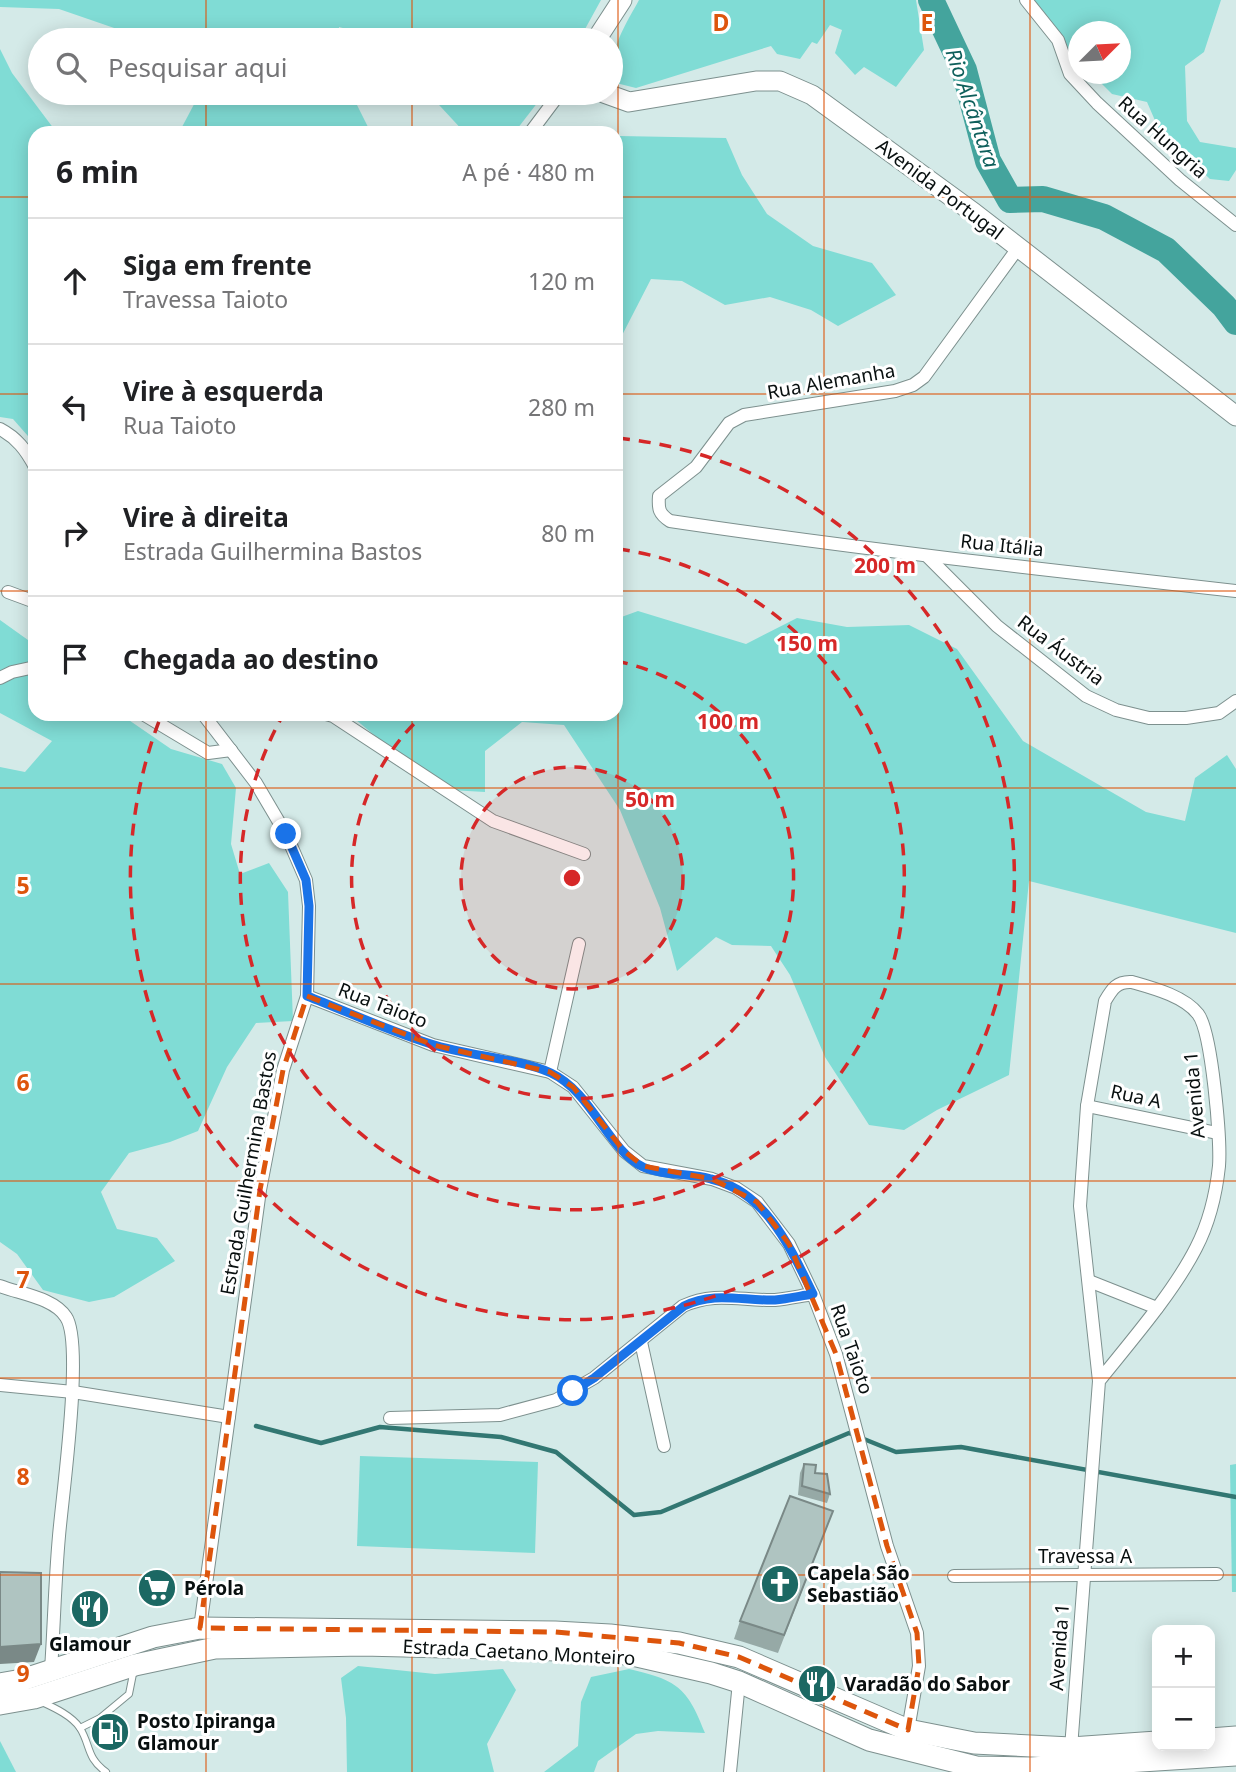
<!DOCTYPE html>
<html lang="pt">
<head>
<meta charset="utf-8">
<style>
	body { margin:0; font-family:"Noto Sans",sans-serif; background:#f2f2f2; color:#202124 }
	.controls { position:absolute; right:21px; bottom:21px; display:grid; overflow:hidden; border-radius:14px; box-shadow:0 4px 18px #0003 }
	.controls button { width:63px; height:63px; display:grid; place-items:center; padding:0; border:0; border-bottom:2px solid #e0e0e0; background:#fff; color:#202124; font:35px sans-serif }
	.compass { position:absolute; left:1068px; top:21px; width:63px; height:63px; border-radius:50%; background:#fff; box-shadow:0 4px 18px #0003; rotate:66deg }
	.stop { position:absolute; width:21px; height:21px; margin:-16px; border:5px solid #1a73e8; border-radius:50%; background:#fff }
	.stop.end { background:#1a73e8; border-color:#fff; box-shadow:0 2px 7px #0008 }
	.list { margin:0; padding:0; list-style:none }
	h2 { display:flex; justify-content:space-between; align-items:center; height:91px; margin:0; padding:0 28px; font-size:30px }
	h2 small { font-size:23px; font-weight:400; color:#757577 }
	.list li { display:grid; grid-template-columns:46px 1fr auto; gap:21px; align-items:center; box-sizing:border-box; height:126px; padding:0 28px; border-top:2px solid #e0e0e0 }
	.list b { display:block; font-size:26px; white-space:nowrap }
	.list p { margin:0; font-size:23px; white-space:nowrap; color:#757577 }
	.list em { font-size:23px; font-style:normal; color:#757577 }
	.icon { flex:none; width:38px; height:38px; fill:none; stroke:currentColor; stroke-width:2; stroke-linecap:round; stroke-linejoin:round }
	.map { position:relative; flex:none; width:1236px; height:1772px; overflow:hidden }
	.search { position:absolute; background:#fff; box-shadow:0 4px 18px #0003; left:28px; top:28px; width:595px; height:77px; display:flex; align-items:center; gap:18px; box-sizing:border-box; padding:0 24px; border-radius:38px; color:#757577; font-size:26px }
	.panel { position:absolute; background:#fff; box-shadow:0 4px 18px #0003; left:28px; top:126px; width:595px; height:595px; border-radius:21px }
	.map>svg:first-child { display:block }
	.green { fill:#80dcd5 }
	.lines { fill:none; stroke-linecap:round; stroke-linejoin:round }
	.stream { stroke:#327772; stroke-width:4.5 }
	.river { stroke:#44a49d; stroke-width:26 }
	.lane-casing { stroke:#7d908e; stroke-width:8 }
	.street-casing { stroke:#7d908e; stroke-width:14 }
	.secondary-casing { stroke:#7d908e; stroke-width:21 }
	.primary-casing { stroke:#7d908e; stroke-width:23 }
	.lane { stroke:#fff; stroke-width:6 }
	.street { stroke:#fff; stroke-width:12 }
	.secondary { stroke:#fff; stroke-width:19 }
	.primary { stroke:#fff; stroke-width:21 }
	.wall { fill:#96a9a6 }
	.shaded-wall { fill:#7a8987 }
	.building { fill:#afc4c1; stroke:#7a8987; stroke-width:2 }
	.route { stroke:#1a73e8; stroke-width:9 }
	.marked { fill:none; stroke:#dd550c; stroke-width:5; stroke-dasharray:14 9; stroke-linejoin:round }
	.grid { fill:none; stroke:#dd550c; stroke-width:2; stroke-opacity:0.55 }
	.ring { fill:none; stroke:#d62828; stroke-width:3.5; stroke-dasharray:12 9 }
	.labels { text-anchor:middle; dominant-baseline:central; stroke-width:6; stroke-linejoin:round; paint-order:stroke }
	.street-label { font-size:19px; fill:#080f0f; stroke:#fff }
	.poi-label { font-size:19px; font-weight:bold; fill:#080f0f; stroke:#fff; text-anchor:start }
	.water-label { font-size:21px; font-style:italic; fill:#0e5f5b; stroke:#fff }
	.grid-label { font-size:23px; text-anchor:middle; font-weight:bold; fill:#dd550c; stroke:#fff; stroke-width:6; stroke-linejoin:round; paint-order:stroke }
	.centre { fill:#d62828; stroke:#fff; stroke-width:3.5 }
	.ring-label { font-size:21px; text-anchor:middle; font-weight:bold; fill:#d62828; stroke:#fff; stroke-width:6; stroke-linejoin:round; paint-order:stroke }
</style>
</head>
<body>
<div class="map">
<svg width="1236" height="1772" viewBox="0 0 1236 1772">
	<rect width="100%" height="100%" fill="#d4eae8"/>
	<g class="green">
		<path d="M0 0H601L579 40H387L339 27V40H149L59 9 0 7Z"/>
		<path d="M639 0H916L924 50 896 87 864 67 855 75 835 53 842 30 830 25 817 44 812 42 800 59 777 54 771 46 636 88 616 83C604 57 626 24 639 0Z"/>
		<path d="M1035 0H1221L1204 52 1185 66 1187 121 1200 142 1236 148V170L1229 181 1210 179 1160 132 1147 102 1112 94 1092 74H1120V32H1078V60L1035 10Z"/>
		<path d="M0 49 12 73 57 133H35V444L13 419 0 417Z"/>
		<path d="M200 93H351L371 133H197L182 127Z"/>
		<path d="M428 93H545L514 133H465Z"/>
		<path d="M620 136 726 138 742 175 767 214 813 246 872 263 896 295 838 326 811 310 770 297 725 305 682 281 651 279 616 347V139Z"/>
		<path d="M638 611 746 644 797 618 847 627 909 625 957 649 1023 741 1146 812 1185 821 1195 778 1227 755 1236 769V933L1029 881 1009 1075 937 1110 904 1130 869 1125 825 1057 790 975 771 946 732 945 716 937 677 971 660 908 620 810 564 725 522 722 485 751V792L450 790 380 740 349 714H616V619Z"/>
		<path d="M0 620 35 645V714H120L171 749 222 764 236 788 231 844 240 874 269 863 288 892 293 1021 256 1023 227 1067 198 1131 170 1142 129 1153 101 1192 117 1229 157 1238 175 1261 114 1297 89 1302 43 1290 17 1254 0 1242V767L25 772 52 741 0 713Z"/>
		<path d="M360 1456 538 1462 535 1553 357 1546Z"/>
		<path d="M1236 1464V1592H1232L1230 1465Z"/>
		<path d="M358 1666 435 1674 503 1669 516 1690 487 1744 494 1772H347L346 1718 341 1678Z"/>
		<path d="M629 1669C676 1680 687 1686 705 1733L658 1731 636 1734 598 1761 594 1772H544L578 1746 581 1702 591 1677Z"/>
		<path d="M0 1741 16 1772H0Z"/>
	</g>
	<g class="lines">
		<path class="stream" d="M256 1426 321 1443 380 1427 501 1437 556 1452 634 1515 661 1512 849 1433 896 1452 961 1447 1236 1497"/>
		<path class="river" d="M931 0 964 70 988 161 1010 200 1043 199 1104 217 1166 250 1224 306 1236 322"/>
		<g class="lane-casing">
			<g id="lane">
				<path d="M42 1702C55 1708 72 1716 80 1728 91 1746 86 1757 106 1772"/>
				<path d="M80 1728 100 1718 129 1694 134 1669"/>
			</g>
		</g>
		<g class="street-casing">
			<g id="street">
				<path d="M1026 0 1058 40 1070 74 1097 103 1180 180 1236 225"/>
				<path d="M530 133 560 93"/>
				<path d="M1018 248 924 377 913 385 895 391 744 415 729 423 696 467 659 496C658 509 659 514 670 521 858 549 1047 570 1236 591"/>
				<path d="M0 429C17 438 26 450 35 467"/>
				<path d="M927 556 997 626 1086 696 1116 710 1149 718H1186L1219 713 1236 701"/>
				<path d="M8 592 35 602"/>
				<path d="M0 678 12 672 35 667"/>
				<path d="M143 714 208 753 231 750"/>
				<path d="M326 714 333 716 493 821 584 854"/>
				<path d="M307 996 433 1045 550 1072 573 1087 624 1151 643 1166 712 1179 736 1188 757 1202 789 1244 813 1294 836 1354 887 1546 917 1633 919 1666 908 1730"/>
				<path d="M550 1072 579 944"/>
				<path d="M1087 1106 1217 1133"/>
				<path d="M1089 1281 1157 1308"/>
				<path d="M0 1286C21 1294 54 1298 66 1317 84 1343 62 1498 59 1536 55 1580 54 1625 51 1670"/>
				<path d="M641 1342 664 1446"/>
				<path d="M0 1385 73 1392 229 1417"/>
				<path d="M390 1418 500 1415 556 1400 594 1378 683 1306C715 1291 741 1301 775 1300 787 1299 800 1296 813 1294"/>
				<path d="M954 1576 1217 1574"/>
				<path d="M200 1628 260 1190 283 1070 307 996 309 906 306 880 286 834 256 783 203 714"/>
				<path d="M1071 1748 1099 1381 1080 1206 1087 1106 1105 1001C1112 989 1117 981 1132 982 1153 988 1184 996 1198 1014 1212 1032 1221 1141 1219 1166 1216 1194 1209 1223 1196 1248 1173 1293 1131 1341 1099 1381"/>
				<path d="M730 1772 739 1682"/>
			</g>
		</g>
		<g class="secondary-casing">
			<g id="secondary">
				<path d="M596 40 622 0"/>
				<path d="M604 93 629 102 756 81H780L812 95 974 213 1236 416"/>
			</g>
		</g>
		<g class="primary-casing">
			<g id="primary">
				<path d="M0 1684 22 1680 153 1637 200 1628 555 1632 610 1635 679 1643 739 1657 908 1730 974 1743 1071 1748 1157 1742"/>
				<path d="M0 1704 34 1698 135 1665 215 1648 362 1645 536 1649 628 1654 711 1673 739 1682 869 1740 976 1767 1031 1768 1236 1755"/>
				<path d="M1210 1739 1236 1737"/>
			</g>
		</g>
		<use href="#lane" class="lane"/>
		<use href="#street" class="street"/>
		<use href="#secondary" class="secondary"/>
		<use href="#primary" class="primary"/>
	</g>
	<g class="wall">
		<path d="M804 1464 815 1473 830 1494 827 1503 798 1495 800 1473Z"/>
		<path d="M833 1511 778 1653 734 1639 740 1621Z"/>
	</g>
	<path class="shaded-wall" d="M41 1644 34 1662 0 1664V1647Z"/>
	<g class="building">
		<path d="M804 1464 816 1465 815 1473 827 1474 830 1494 802 1486Z"/>
		<path d="M790 1496 833 1511 784 1635 740 1621Z"/>
		<path d="M0 1572 41 1573V1644L0 1647Z"/>
	</g>
	<g class="lines">
		<path class="route" d="M286 834 306 880 309 906 307 996C348 1012 389 1031 431 1044 467 1056 518 1058 551 1073 592 1092 608 1150 643 1167 663 1176 690 1173 711 1179 766 1192 790 1247 813 1294 800 1296 787 1299 775 1300 742 1301 714 1291 684 1306L594 1378 573 1391"/>
	</g>
	<path class="marked" d="M307 996 433 1045 550 1072 573 1087 624 1151 643 1166 712 1179 757 1202 789 1244 836 1354 887 1546 917 1633 919 1666 908 1730 739 1657 679 1643 555 1632 200 1628 260 1190 283 1070Z"/>
	<path class="grid" d="M206 0V40M412 0V40M618 0V1772M824 0V1772M1030 0V1772M206 93V133M412 93V133M0 197H35M616 197H1236M0 394H35M616 394H1236M0 591H35M616 591H1236M206 714V1772M412 714V1772M0 788H1236M0 984H1236M0 1181H1236M0 1378H1236M0 1575H1236"/>
	<circle cx="572" cy="878" r="111" fill="#d62828" fill-opacity=".12"/>
	<g class="ring">
		<circle cx="572" cy="878" r="111"/>
		<path d="M616 661A221 221 0 1 1 423 715"/>
		<path d="M618 549A332 332 0 1 1 283 715"/>
		<path d="M618 438A442 442 0 1 1 161 716"/>
	</g>
	<defs>
		<g id="church-disc" transform="scale(2.0125)"><circle r="9.5" fill="#1c6863" stroke="#fff"/><path d="M-1.2-6h2.4v3.5h3.3v2.4h-3.3V6h-2.4V-.1h-3.3v-2.4h3.3Z" fill="#fff"/></g>
		<g id="supermarket-disc" transform="scale(2.0125)"><circle r="9.5" fill="#1c6863" stroke="#fff"/><path d="M-6-5.5h2.5l.6 2H6L4.5 2H-2.5L-4.4-4H-6ZM-1.5 3.2a1.3 1.3 0 1 0 .1 0ZM3 3.2a1.3 1.3 0 1 0 .1 0Z" fill="#fff"/></g>
		<g id="restaurant-disc" transform="scale(2.0125)"><circle r="9.5" fill="#1c6863" stroke="#fff"/><path d="M-5-6h1v4h1v-4h1v4h1v-4h1v5L-1.5 .5V6h-2V.5L-5-1ZM5-6V6H3V1.5H1.5Q1.5-4 5-6Z" fill="#fff"/></g>
		<g id="fuel-disc" transform="scale(2.0125)"><circle r="9.5" fill="#1c6863" stroke="#fff"/><path d="M-5.5-6h7V0h2V4h1.3V-2.5L3-4.5l.8-.8L6-3V5H2.5V1h-1V6h-7ZM-4.2-4.7v3.2H.2V-4.7Z" fill="#fff"/></g>
	</defs>
	<g fill-rule="evenodd">
		<use href="#church-disc" x="780" y="1584"/>
		<use href="#supermarket-disc" x="157" y="1588"/>
		<use href="#restaurant-disc" x="90" y="1609"/>
		<use href="#restaurant-disc" x="817" y="1684"/>
		<use href="#fuel-disc" x="110" y="1732"/>
	</g>
	<g class="labels">
		<g class="street-label">
			<text transform="translate(1163 137) rotate(42)">Rua Hungria</text>
			<text transform="translate(940 189) rotate(37)">Avenida Portugal</text>
			<text transform="translate(831 381) rotate(-10)">Rua Alemanha</text>
			<text transform="translate(1002 545) rotate(6)">Rua Itália</text>
			<text transform="translate(1061 650) rotate(37)">Rua Áustria</text>
			<text transform="translate(383 1005) rotate(21)">Rua Taioto</text>
			<text transform="translate(1194 1095) rotate(-95)">Avenida 1</text>
			<text transform="translate(1136 1096) rotate(12)">Rua A</text>
			<text transform="translate(248 1173) rotate(-80)">Estrada Guilhermina Bastos</text>
			<text transform="translate(852 1349) rotate(71)">Rua Taioto</text>
			<text x="1085" y="1556">Travessa A</text>
			<text transform="translate(1059 1647) rotate(-86)">Avenida 1</text>
			<text transform="translate(519 1652) rotate(3)">Estrada Caetano Monteiro</text>
		</g>
		<g class="poi-label">
			<text x="807" y="1573">Capela São<tspan x="807" dy="22">Sebastião</tspan></text>
			<text x="184" y="1588">Pérola</text>
			<text x="90" y="1644" text-anchor="middle">Glamour</text>
			<text x="844" y="1684">Varadão do Sabor</text>
			<text x="137" y="1721">Posto Ipiranga<tspan x="137" dy="22">Glamour</tspan></text>
		</g>
		<g class="water-label">
			<text transform="translate(973 108) rotate(71)">Rio Alcântara</text>
		</g>
	</g>
	<g class="grid-label">
		<text x="721" y="31">D</text>
		<text x="927" y="31">E</text>
		<text x="23" y="894">5</text>
		<text x="23" y="1091">6</text>
		<text x="23" y="1288">7</text>
		<text x="23" y="1485">8</text>
		<text x="23" y="1682">9</text>
	</g>
	<circle cx="572" cy="878" r="10" class="centre"/>
	<g class="ring-label">
		<text x="885" y="573">200 m</text>
		<text x="807" y="651">150 m</text>
		<text x="728" y="729">100 m</text>
		<text x="650" y="807">50 m</text>
	</g>
</svg>
<div class="controls">
<button>+</button>
<button>−</button>
</div>
<svg class="compass" viewBox="-18 -18 36 36"><path d="M0-13l5 13h-10z" fill="#e53935"/><path d="M0 13l5-13h-10z" fill="#757577"/></svg>
<div class="stop" style="left:573px;top:1391px"></div>
<div class="stop end" style="left:286px;top:834px"></div>
<div class="search"><svg class="icon" aria-label="search" viewBox="0 0 24 24"><circle cx="10" cy="10" r="6"/><path d="M15 15l6 6"/></svg>Pesquisar aqui</div>
<section class="panel">
<h2>6 min<small>A pé · 480 m</small></h2>
<ul class="list">
<li><svg class="icon" aria-label="ahead" viewBox="0 0 24 24"><path d="M12 20V5M6 11l6-6 6 6"/></svg><div><b>Siga em frente</b><p>Travessa Taioto</p></div><em>120 m</em></li>
<li><svg class="icon" aria-label="left" viewBox="0 0 24 24"><path d="M17 20v-9H6M10 6l-5 5 5 5"/></svg><div><b>Vire à esquerda</b><p>Rua Taioto</p></div><em>280 m</em></li>
<li><svg class="icon" aria-label="right" viewBox="0 0 24 24"><path d="M7 20v-9h11M14 6l5 5-5 5"/></svg><div><b>Vire à direita</b><p>Estrada Guilhermina Bastos</p></div><em>80 m</em></li>
<li><svg class="icon" aria-label="arrive" viewBox="0 0 24 24"><path d="M6 21V4h12l-3 4 3 4H6"/></svg><div><b>Chegada ao destino</b></div></li>
</ul>
</section>
</div>
</body>
</html>
